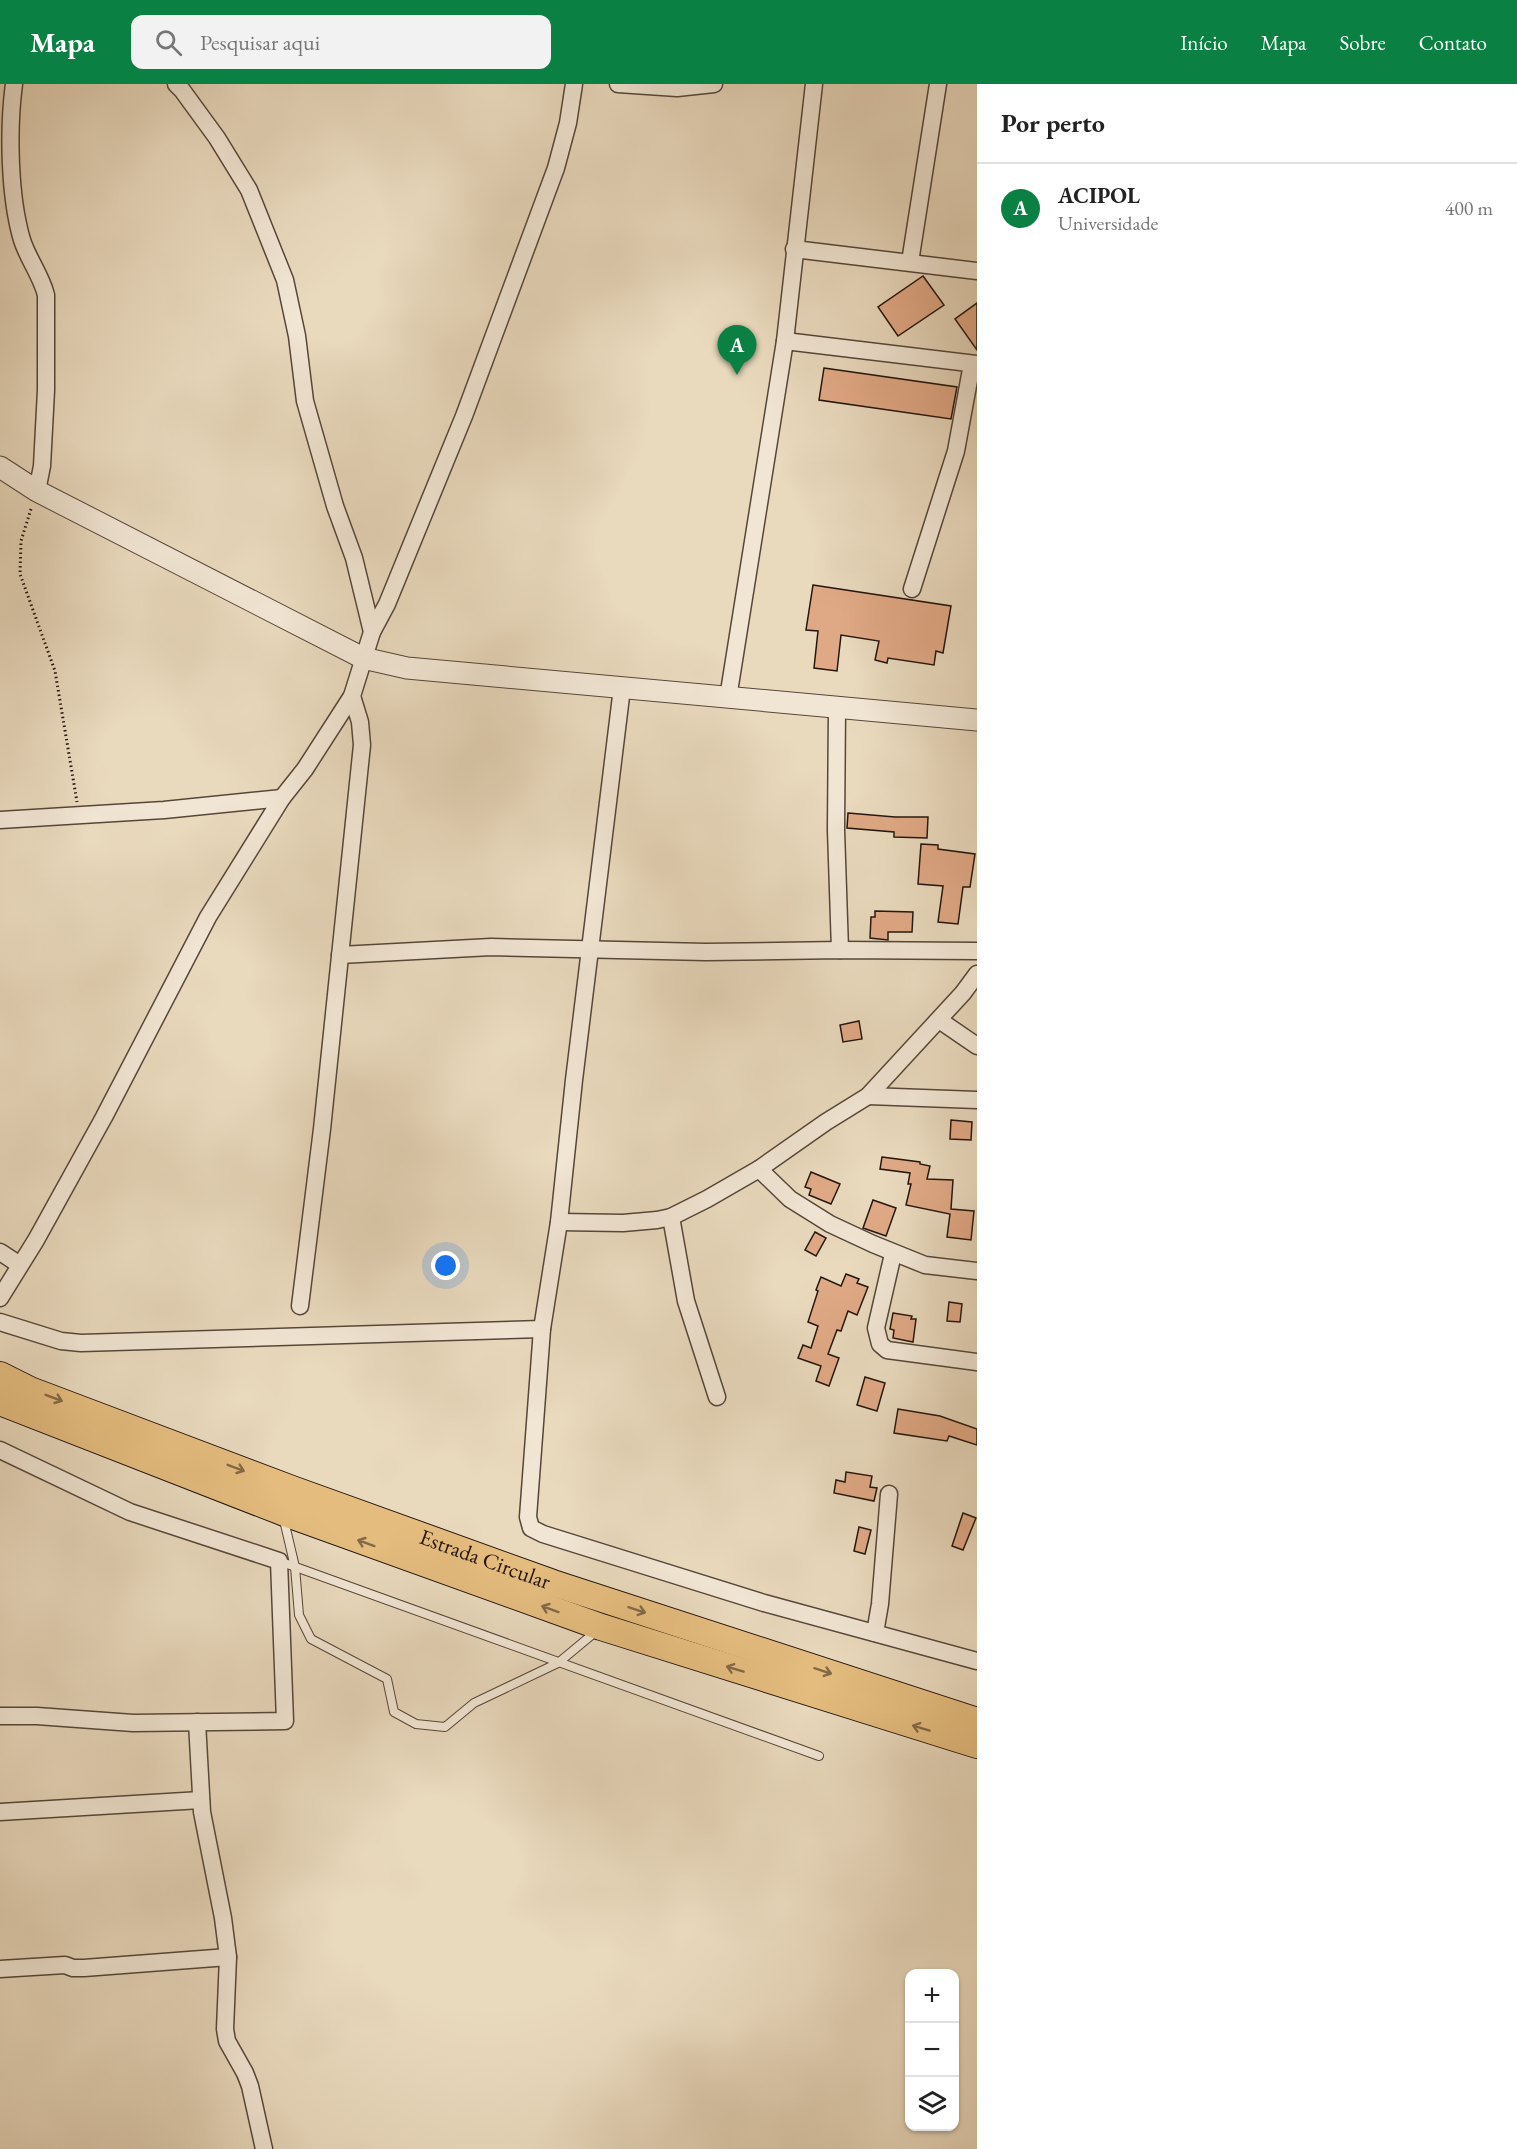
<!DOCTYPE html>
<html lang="pt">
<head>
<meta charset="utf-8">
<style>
	body { margin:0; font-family:"EB Garamond",serif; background:#f2f2f2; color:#222 }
	.controls { position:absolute; right:18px; bottom:18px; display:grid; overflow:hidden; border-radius:12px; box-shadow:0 2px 4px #0004 }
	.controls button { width:54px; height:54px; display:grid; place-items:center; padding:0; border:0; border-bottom:2px solid #e0e0e0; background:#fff; color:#222; font:30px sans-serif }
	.you { position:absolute; left:446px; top:1182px; width:21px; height:21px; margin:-15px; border:4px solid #fff; border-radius:50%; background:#1a73e8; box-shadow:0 0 0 9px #1a73e833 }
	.badge { display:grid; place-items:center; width:39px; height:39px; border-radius:50%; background:#0b8043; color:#fff; font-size:20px; font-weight:700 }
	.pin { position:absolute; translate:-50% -50px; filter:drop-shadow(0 2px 3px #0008) }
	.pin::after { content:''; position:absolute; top:32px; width:21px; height:18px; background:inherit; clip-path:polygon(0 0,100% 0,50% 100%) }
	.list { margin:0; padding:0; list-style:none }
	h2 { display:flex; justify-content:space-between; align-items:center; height:78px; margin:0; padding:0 24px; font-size:26px }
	h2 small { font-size:20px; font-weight:400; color:#767676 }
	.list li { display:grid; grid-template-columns:39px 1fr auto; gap:18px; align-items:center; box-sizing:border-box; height:90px; padding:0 24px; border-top:2px solid #e0e0e0 }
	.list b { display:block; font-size:22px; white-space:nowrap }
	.list p { margin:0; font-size:20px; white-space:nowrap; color:#767676 }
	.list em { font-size:20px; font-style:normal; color:#767676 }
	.icon { flex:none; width:33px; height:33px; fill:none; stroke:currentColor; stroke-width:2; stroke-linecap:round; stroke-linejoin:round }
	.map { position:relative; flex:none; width:977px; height:2065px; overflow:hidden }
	header { display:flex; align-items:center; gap:36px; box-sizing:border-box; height:84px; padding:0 30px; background:#0b8043; color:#fff }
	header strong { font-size:28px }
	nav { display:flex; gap:33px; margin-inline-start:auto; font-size:21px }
	.search { width:420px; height:54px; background:#f2f2f2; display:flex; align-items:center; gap:15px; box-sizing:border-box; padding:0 21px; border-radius:12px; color:#767676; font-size:22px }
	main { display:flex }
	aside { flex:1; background:#fff }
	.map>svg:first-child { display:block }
	.building { fill:#e0a985; stroke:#24160e; stroke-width:1.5 }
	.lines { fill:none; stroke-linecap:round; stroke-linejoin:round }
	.service-casing { stroke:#55473a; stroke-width:10 }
	.minor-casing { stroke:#55473a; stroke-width:19 }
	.tertiary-casing { stroke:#55473a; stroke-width:23 }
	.primary-casing { stroke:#24160e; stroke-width:28 }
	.path { stroke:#24160e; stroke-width:3; stroke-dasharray:1.5 3; stroke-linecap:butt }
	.service { stroke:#f1e6d4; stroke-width:8 }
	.minor { stroke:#f1e6d4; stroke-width:16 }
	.tertiary { stroke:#f1e6d4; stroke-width:21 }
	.primary { stroke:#e4bc7e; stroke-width:26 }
	.oneway { stroke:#846946 }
	.labels { text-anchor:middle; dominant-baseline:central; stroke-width:6; stroke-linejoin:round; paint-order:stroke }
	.street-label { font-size:22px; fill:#24160e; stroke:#f1e6d4 }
</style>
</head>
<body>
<header>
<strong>Mapa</strong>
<div class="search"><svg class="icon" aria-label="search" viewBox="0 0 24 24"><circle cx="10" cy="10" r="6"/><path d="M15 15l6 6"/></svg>Pesquisar aqui</div>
<nav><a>Início</a><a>Mapa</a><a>Sobre</a><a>Contato</a></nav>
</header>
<main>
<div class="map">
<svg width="977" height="2065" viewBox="0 0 977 2065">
	<rect width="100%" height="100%" fill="#e9d9bd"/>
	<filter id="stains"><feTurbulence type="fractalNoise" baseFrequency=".00333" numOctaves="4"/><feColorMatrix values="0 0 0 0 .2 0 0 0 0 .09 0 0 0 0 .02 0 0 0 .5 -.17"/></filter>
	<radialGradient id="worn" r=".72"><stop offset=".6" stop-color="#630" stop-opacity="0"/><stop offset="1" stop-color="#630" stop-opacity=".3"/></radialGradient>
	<g class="building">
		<path d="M923 192 944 221 898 252 878 223Z"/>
		<path d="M977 219V266L955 235Z"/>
		<path d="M824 284 957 303 951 335 819 316Z"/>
		<path d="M813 501 951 522 943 569 936 567 934 581 888 574 887 579 875 576 879 557 841 551 837 587 814 584 818 547 806 546Z"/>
		<path d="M848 729 895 733H928L927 754 894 753V748L847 744Z"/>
		<path d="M921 760 938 761V765L975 770 970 803H963L958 840 938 838 943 802 918 800Z"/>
		<path d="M875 827 913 828 912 848H888V856L870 854 871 833H875Z"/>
		<path d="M859 937 862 955 843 958 840 941Z"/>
		<path d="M951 1036 972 1038 971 1056 950 1055Z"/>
		<path d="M882 1073 920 1078V1080L930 1082 927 1095 953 1096 951 1125 974 1127 971 1156 947 1153 950 1130 906 1121 911 1100H908L910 1089 880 1085Z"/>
		<path d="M811 1088 840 1100 831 1120 809 1111 811 1105 805 1103Z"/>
		<path d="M873 1116 896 1124 886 1152 863 1144Z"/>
		<path d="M815 1148 826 1154 816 1172 805 1166Z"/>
		<path d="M846 1190 859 1195 857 1199 868 1203 857 1231 848 1227 841 1247 837 1246 828 1270 839 1274 829 1302 816 1297 821 1282 798 1274 803 1261 811 1264 818 1242 808 1238 818 1207 816 1206 821 1193 841 1202Z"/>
		<path d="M949 1218 962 1220 960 1238 947 1237Z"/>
		<path d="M893 1229 912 1232 911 1235H916L913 1258 893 1254 894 1246 890 1245Z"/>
		<path d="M865 1293 885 1299 877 1327 857 1321Z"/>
		<path d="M898 1325 940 1332 977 1345V1361L949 1352 947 1357 894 1349Z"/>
		<path d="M846 1388 872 1392 870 1403 877 1404 874 1417 834 1409 836 1396 845 1398Z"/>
		<path d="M963 1429 976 1434 963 1466 952 1462Z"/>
		<path d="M859 1443 871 1446 865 1470 854 1467Z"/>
	</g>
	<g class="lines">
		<g class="service-casing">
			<g id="service">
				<path d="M283 1432 295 1483 299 1531 311 1555 387 1595 394 1628 416 1640 445 1643 474 1619 558 1579 599 1545"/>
				<path d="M279 1477 819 1672"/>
			</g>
		</g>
		<g class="minor-casing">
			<g id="minor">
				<path d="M14 0C8 45 9 112 22 156 28 175 41 191 46 211V306L42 382 37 407"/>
				<path d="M618 0 677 4 714 0"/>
				<path d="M794 165 977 187"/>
				<path d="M910 178 938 0"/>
				<path d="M785 257 814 0"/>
				<path d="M912 505 956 367 972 280"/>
				<path d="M372 548 387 520 464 332 556 84 568 39 574 0"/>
				<path d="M622 604 574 996 559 1138 542 1245 528 1433 531 1444 543 1450 764 1519 977 1577"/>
				<path d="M728 614 785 257 977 280"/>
				<path d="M837 624 836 746 840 866"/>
				<path d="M0 736 164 726 282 714"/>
				<path d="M340 871 491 863 706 868 840 866 977 867"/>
				<path d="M939 936 977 962"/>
				<path d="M868 1012 977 1016"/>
				<path d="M759 1085 790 1115 830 1140 873 1160 925 1181 977 1187"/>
				<path d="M671 1133 686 1217 717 1313"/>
				<path d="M559 1138 623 1139 657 1136 671 1133 707 1115 759 1085 826 1038 868 1012 963 909 977 890"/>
				<path d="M0 1168 20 1181"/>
				<path d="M893 1170 876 1244 880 1260 887 1266 977 1278"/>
				<path d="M0 1214 36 1156 104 1033 208 833 282 714 305 685 352 612 372 548 354 474 335 422 305 317 297 252 285 196 249 106 217 54 182 6 176 0"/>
				<path d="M300 1222 322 1045 362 661 360 638 352 612"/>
				<path d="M0 1238 61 1257 81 1259 542 1245"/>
				<path d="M0 1366 130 1428 279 1477 285 1637 133 1639 37 1632H0"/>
				<path d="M875 1549 880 1520 889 1410"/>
				<path d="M197 1638 202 1728 223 1834 228 1873 225 1945 227 1957 245 1989 250 2002 264 2065"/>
				<path d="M0 1728 201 1716"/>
				<path d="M0 1885 65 1881 73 1884H84L228 1873"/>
			</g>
		</g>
		<g class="tertiary-casing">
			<path id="tertiary" d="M0 383 37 407 363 574 407 584 977 636"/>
		</g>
		<g class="primary-casing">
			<g id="primary">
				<path id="s1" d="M0 1291 30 1306 292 1405 553 1499 977 1637"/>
				<path d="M0 1318 282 1428 601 1543 977 1661"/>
			</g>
		</g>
		<path class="path" d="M31 425 21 457 20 490 55 587 77 718"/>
		<use href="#service" class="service"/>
		<use href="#minor" class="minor"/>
		<use href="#tertiary" class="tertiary"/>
		<use href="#primary" class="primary"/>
	</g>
	<defs><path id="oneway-shaft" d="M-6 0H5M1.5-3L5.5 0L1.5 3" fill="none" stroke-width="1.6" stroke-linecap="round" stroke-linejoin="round" transform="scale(1.5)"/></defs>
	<g class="oneway">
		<use href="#oneway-shaft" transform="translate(54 1314) rotate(21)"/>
		<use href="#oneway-shaft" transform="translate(236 1384) rotate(21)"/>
		<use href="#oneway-shaft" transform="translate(366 1459) rotate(-160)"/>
		<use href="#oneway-shaft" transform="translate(550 1525) rotate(-160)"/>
		<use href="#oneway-shaft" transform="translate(637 1526) rotate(18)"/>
		<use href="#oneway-shaft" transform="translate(735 1585) rotate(-163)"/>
		<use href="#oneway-shaft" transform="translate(823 1587) rotate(18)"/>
		<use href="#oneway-shaft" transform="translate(921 1644) rotate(-163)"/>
	</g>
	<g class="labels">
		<g class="street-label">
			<text stroke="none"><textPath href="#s1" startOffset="519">Estrada Circular</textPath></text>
		</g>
	</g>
	<rect width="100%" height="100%" filter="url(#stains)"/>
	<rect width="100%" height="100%" fill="url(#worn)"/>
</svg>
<div class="controls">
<button>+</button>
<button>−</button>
<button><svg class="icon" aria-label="layers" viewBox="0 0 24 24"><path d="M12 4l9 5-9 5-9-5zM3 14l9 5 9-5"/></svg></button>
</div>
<div class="you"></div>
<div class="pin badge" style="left:737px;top:291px">A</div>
</div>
<aside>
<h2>Por perto<small></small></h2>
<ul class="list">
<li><span class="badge">A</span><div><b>ACIPOL</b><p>Universidade</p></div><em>400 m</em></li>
</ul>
</aside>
</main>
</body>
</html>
